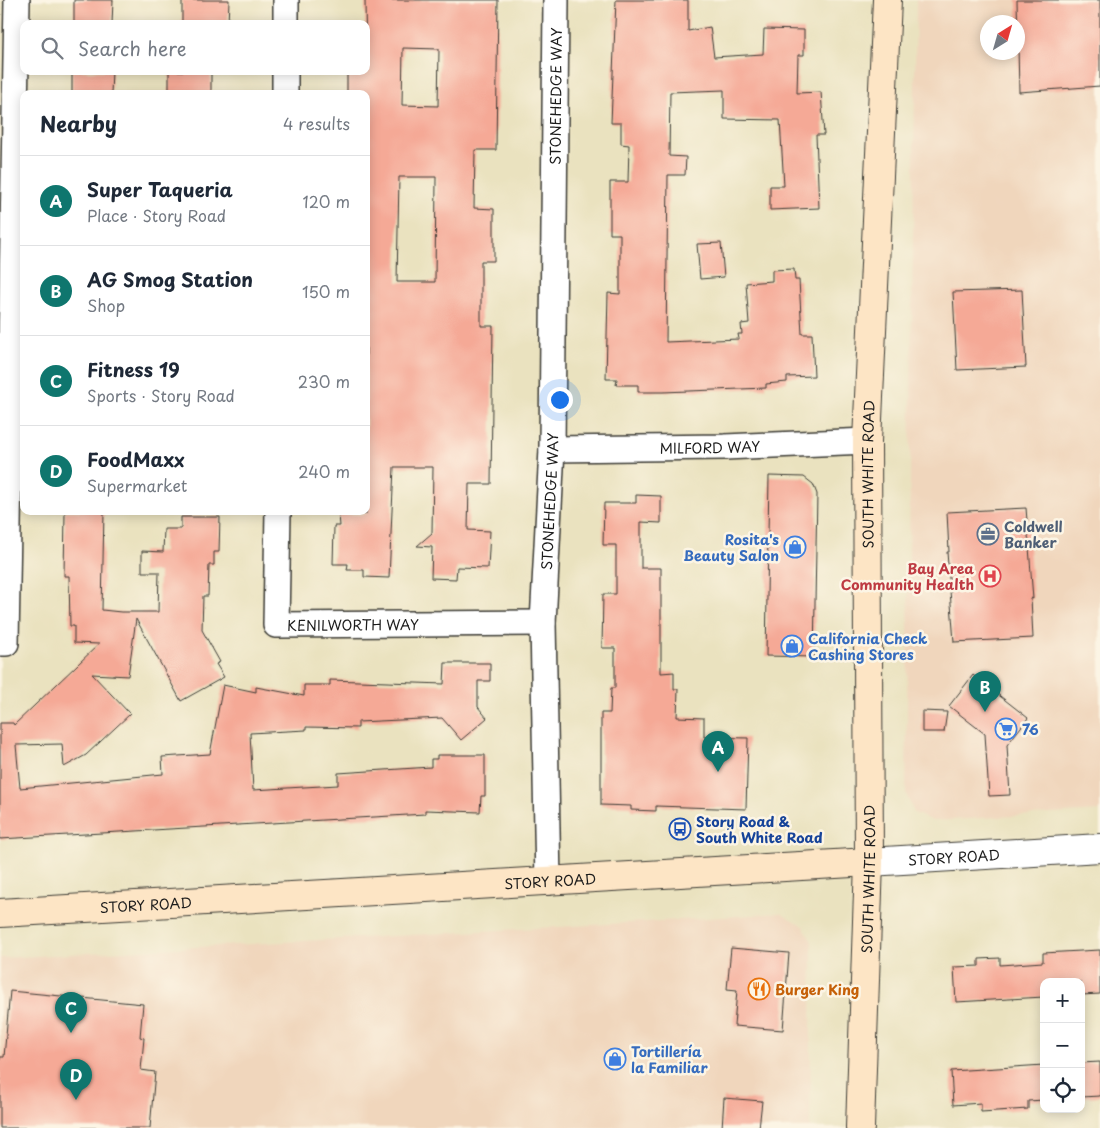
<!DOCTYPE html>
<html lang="en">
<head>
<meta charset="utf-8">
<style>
	body { margin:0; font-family:"Playpen Sans",sans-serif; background:#f6f6f7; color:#1f2937 }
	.controls { position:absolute; right:15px; bottom:15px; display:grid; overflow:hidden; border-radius:10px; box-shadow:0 2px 12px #0003 }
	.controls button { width:45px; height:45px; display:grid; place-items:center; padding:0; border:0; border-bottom:1px solid #e0e1e3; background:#fff; color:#1f2937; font:25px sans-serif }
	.compass { position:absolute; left:980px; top:15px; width:45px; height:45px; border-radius:50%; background:#fff; box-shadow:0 2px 12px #0003; rotate:37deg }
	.you { position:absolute; left:559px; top:399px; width:18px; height:18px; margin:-12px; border:4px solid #fff; border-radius:50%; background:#1a73e8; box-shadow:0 0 0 8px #1a73e833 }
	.badge { display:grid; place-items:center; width:32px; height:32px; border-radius:50%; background:#0f766e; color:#fff; font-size:16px; font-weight:700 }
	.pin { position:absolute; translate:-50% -41px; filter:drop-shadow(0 1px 2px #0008) }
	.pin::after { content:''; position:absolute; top:26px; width:18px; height:15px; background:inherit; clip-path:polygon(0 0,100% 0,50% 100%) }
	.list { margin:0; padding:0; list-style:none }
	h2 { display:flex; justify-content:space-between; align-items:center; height:65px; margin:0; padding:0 20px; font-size:21px }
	h2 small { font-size:16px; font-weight:400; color:#747a83 }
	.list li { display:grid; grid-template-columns:32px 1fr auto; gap:15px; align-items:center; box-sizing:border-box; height:90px; padding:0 20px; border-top:1px solid #e0e1e3 }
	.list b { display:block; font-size:19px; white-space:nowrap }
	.list p { margin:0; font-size:16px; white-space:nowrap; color:#747a83 }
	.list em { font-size:16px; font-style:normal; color:#747a83 }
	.icon { flex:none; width:28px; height:28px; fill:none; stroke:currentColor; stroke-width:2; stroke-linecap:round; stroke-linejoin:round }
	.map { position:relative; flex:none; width:1100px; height:1128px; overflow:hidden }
	.search { position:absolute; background:#fff; box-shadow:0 2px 12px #0003; left:20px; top:20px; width:350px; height:55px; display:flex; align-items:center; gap:12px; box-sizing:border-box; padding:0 18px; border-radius:10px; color:#747a83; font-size:19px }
	.panel { position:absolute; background:#fff; box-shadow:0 2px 12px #0003; left:20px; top:90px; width:350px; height:425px; border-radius:10px }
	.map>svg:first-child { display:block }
	.built { fill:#f0d6bc; fill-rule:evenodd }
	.building { fill:#f5a996; fill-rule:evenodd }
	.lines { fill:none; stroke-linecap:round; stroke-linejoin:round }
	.minor-casing { stroke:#3b3a34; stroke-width:28 }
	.tertiary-casing { stroke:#3b3a34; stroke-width:30 }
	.secondary-casing { stroke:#3b3a34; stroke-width:30 }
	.minor { stroke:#fff; stroke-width:25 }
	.tertiary { stroke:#fff; stroke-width:28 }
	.secondary { stroke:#fde5c5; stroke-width:28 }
	.labels { text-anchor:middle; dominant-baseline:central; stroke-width:5; stroke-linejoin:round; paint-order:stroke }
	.street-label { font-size:14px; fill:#1c1c1c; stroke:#fcf5e5 }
	.service-label { font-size:14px; font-weight:bold; fill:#4e5e75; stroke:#fcf5e5; text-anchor:start }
	.shop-label { font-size:14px; font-weight:bold; fill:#366cbe; stroke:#fcf5e5; text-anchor:start }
	.health-label { font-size:14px; font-weight:bold; fill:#be3a42; stroke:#fcf5e5; text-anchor:end }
	.transit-label { font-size:14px; font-weight:bold; fill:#164399; stroke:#fcf5e5; text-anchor:start }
	.food-label { font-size:14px; font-weight:bold; fill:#c56008; stroke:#fcf5e5; text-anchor:start }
</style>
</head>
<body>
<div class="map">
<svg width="1100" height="1128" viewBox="0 0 1100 1128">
	<rect width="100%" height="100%" fill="#fcf5e5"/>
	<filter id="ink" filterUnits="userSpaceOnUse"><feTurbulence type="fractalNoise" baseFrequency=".02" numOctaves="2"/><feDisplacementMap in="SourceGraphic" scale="10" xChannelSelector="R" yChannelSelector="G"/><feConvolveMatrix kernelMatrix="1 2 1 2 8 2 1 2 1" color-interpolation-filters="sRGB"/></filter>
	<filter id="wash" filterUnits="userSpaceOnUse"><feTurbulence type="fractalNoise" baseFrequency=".0096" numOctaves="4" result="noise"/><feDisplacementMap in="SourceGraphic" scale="20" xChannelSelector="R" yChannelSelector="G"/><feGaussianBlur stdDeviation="1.12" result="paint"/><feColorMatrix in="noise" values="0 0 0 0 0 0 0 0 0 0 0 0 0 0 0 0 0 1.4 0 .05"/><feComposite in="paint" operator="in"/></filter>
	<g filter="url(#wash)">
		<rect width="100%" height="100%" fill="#eae2bf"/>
		<g class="built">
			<path d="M916 0H1100V811L933 821 914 813 906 793ZM988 22H1018V52H988Z"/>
			<path d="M780 913 803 926 812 942 810 1128H0V958L680 920Z"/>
		</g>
		<g id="blocks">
			<g class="building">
				<path d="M74 0H113L112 24H74Z"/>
				<path d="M182 0H229L228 24H182Z"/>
				<path d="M365 0H498L496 150H475L474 208 494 209V261H481V326H493L491 484H469L468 530 490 531 488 568 457 567 456 579 431 578 432 547 417 546 432 533 433 467H394L389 578 364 577V570H347L348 564H333L334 526H340L339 515 366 514V94H347V71H366ZM403 48 439 49 438 106 402 105ZM399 177H436L435 282H397Z"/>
				<path d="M616 0H688V31L710 27 714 57 763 54 764 29 804 30V55H798L797 93 821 92 824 135H816L819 208 770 210V186H784L780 120 724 119V90L670 92 669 156 686 157 685 175H668L666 342 739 339 738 334H742L741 324 749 323 746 283 772 281V270L794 269 795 280H799L802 334H812L814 376 787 377V382L766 384V388L663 392H638V385H616L617 379H606L608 293 620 294V234H610V182H628L629 145 621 144V123H611Z"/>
				<path d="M1017 0H1100V86L1019 92Z"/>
				<path d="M72 71H112L111 94H72Z"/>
				<rect x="169" y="71" width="42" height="23"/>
				<path d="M721 243 724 277 700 279 697 244Z"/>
				<path d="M1022 290 1026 367 957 370 953 292Z"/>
				<path d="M769 476 804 477 813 484 817 494 814 657 766 656Z"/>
				<path d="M636 495 661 496V523L641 522V568H661V673L674 672V689H678L677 717 704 718V737L748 738 746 809 656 806V811L631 810V806L601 805V713H610L611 688H615V648H602L603 594H616V545H603L604 503H636Z"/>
				<path d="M1026 508 1033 599 1031 598 1033 638 954 642 947 552H949L947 512Z"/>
				<path d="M65 511H104L102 610 121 612H158L159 572H142V551L163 552 164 529H181V517H220L219 552H214V565H209L208 596H203L202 630 220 662 216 664 224 677 181 701 136 619 128 676 92 674 130 714 86 755 64 767 62 744 16 745 20 788 163 774 162 757 210 754 223 685 256 692V687L304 696V685H330V680L444 684 445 663H490V681H478V707L487 718 461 740 442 718 358 722V728L306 727V730L250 733 253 790 338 785V773L431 767V759H437V755H485V796H481L480 812 425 810V814L0 839V723H13L14 725 99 644 74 643V626H70L69 576H64Z"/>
				<path d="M973 675 1028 718 1007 745 1010 795 989 796 985 734 949 706Z"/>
				<path d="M922 711 947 712 944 732H922Z"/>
				<path d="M731 948 789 953 783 1030 734 1026 737 990 727 989Z"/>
				<path d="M1100 950V994L1081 995V982H1044V997L956 1002 954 967 979 966V959L1000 958V965L1043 962V953Z"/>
				<path d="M10 991 143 1004 140 1037 144 1038 141 1070 155 1072 150 1128H0V1057H4Z"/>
				<path d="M1100 1062V1096L1081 1097V1063Z"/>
				<path d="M1044 1065V1100L1028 1101V1109L981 1112V1103L953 1105 951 1071Z"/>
				<path d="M724 1098 762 1101 759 1128H722Z"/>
			</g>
		</g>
	</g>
	<g filter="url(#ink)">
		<use href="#blocks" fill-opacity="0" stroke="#3b3a34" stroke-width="1"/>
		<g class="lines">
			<g class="minor-casing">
				<g id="minor">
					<path d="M286 24V0"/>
					<path d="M285 94V71"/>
					<path id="s1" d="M552 449 725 447 867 441"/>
					<path id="s2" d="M278 511 276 625 543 623"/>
					<path d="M0 643H6L17 0"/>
					<path id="s3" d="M548 882 543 623 552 449 556 0"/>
				</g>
			</g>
			<g class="tertiary-casing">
				<g id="tertiary">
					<path id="s4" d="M869 862 1100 848"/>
				</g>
			</g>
			<g class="secondary-casing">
				<g id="secondary">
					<path id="s5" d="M0 913 869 862"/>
					<path id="s6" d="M860 1128 869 862 867 441 887 0"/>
				</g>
			</g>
			<use href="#minor" class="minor"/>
			<use href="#tertiary" class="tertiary"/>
			<use href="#secondary" class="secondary"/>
		</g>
	</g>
	<defs>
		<g id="office-ring" transform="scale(1.125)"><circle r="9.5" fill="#fcf5e5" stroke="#5c6f8a" stroke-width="1.5"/><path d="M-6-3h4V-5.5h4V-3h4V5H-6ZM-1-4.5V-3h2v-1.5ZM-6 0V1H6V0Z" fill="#5c6f8a"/></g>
		<g id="shop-ring" transform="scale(1.125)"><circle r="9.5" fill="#fcf5e5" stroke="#3f7fe0" stroke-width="1.5"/><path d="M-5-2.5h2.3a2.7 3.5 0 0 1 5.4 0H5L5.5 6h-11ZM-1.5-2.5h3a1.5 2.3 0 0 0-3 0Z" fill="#3f7fe0"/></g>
		<g id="hospital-ring" transform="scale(1.125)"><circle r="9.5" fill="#fcf5e5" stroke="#e0444e" stroke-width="1.5"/><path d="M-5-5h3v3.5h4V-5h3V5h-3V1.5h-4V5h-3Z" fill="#e0444e"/></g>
		<g id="supermarket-ring" transform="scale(1.125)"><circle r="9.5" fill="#fcf5e5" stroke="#3f7fe0" stroke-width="1.5"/><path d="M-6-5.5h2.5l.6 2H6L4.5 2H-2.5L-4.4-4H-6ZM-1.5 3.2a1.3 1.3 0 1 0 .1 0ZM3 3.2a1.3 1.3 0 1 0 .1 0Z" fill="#3f7fe0"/></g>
		<g id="bus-ring" transform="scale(1.125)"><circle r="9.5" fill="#fcf5e5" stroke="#1a4fb4" stroke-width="1.5"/><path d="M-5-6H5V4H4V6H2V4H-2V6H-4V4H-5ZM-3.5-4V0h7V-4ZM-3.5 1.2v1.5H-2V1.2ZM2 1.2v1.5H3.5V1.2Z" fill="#1a4fb4"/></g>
		<g id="restaurant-ring" transform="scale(1.125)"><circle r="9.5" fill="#fcf5e5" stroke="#e8710a" stroke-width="1.5"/><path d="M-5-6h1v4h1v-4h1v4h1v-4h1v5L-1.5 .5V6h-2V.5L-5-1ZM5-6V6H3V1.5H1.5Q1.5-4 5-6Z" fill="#e8710a"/></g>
	</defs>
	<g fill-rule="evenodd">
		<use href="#office-ring" x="988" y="534"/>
		<use href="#shop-ring" x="795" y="547"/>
		<use href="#hospital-ring" x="990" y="576"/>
		<use href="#shop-ring" x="792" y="646"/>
		<use href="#supermarket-ring" x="1006" y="729"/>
		<use href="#bus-ring" x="680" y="829"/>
		<use href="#restaurant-ring" x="759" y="989"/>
		<use href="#shop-ring" x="615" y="1059"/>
	</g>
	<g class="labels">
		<g class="street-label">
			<text stroke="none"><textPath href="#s3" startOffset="786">STONEHEDGE WAY</textPath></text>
			<text stroke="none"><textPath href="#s1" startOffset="158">MILFORD WAY</textPath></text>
			<text stroke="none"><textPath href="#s6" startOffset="654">SOUTH WHITE ROAD</textPath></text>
			<text stroke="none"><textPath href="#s3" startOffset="381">STONEHEDGE WAY</textPath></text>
			<text stroke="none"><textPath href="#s2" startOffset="191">KENILWORTH WAY</textPath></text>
			<text stroke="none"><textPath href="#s4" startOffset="85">STORY ROAD</textPath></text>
			<text stroke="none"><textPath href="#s6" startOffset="249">SOUTH WHITE ROAD</textPath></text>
			<text stroke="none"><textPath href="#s5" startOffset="551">STORY ROAD</textPath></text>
			<text stroke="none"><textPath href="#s5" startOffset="146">STORY ROAD</textPath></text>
		</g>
		<g class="service-label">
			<text x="1004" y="526">Coldwell<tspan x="1004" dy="16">Banker</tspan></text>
		</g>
		<g class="shop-label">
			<text x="779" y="539" text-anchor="end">Rosita's<tspan x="779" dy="16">Beauty Salon</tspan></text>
			<text x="808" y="638">California Check<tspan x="808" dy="16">Cashing Stores</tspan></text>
			<text x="1022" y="729">76</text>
			<text x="631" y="1051">Tortillería<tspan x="631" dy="16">la Familiar</tspan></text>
		</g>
		<g class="health-label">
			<text x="974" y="568">Bay Area<tspan x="974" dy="16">Community Health</tspan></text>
		</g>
		<g class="transit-label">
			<text x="696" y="821">Story Road &amp;<tspan x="696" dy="16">South White Road</tspan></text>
		</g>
		<g class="food-label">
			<text x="775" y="989">Burger King</text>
		</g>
	</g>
</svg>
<div class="controls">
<button>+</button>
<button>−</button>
<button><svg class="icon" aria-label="locate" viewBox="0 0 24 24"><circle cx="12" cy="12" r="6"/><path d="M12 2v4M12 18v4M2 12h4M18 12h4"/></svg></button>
</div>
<svg class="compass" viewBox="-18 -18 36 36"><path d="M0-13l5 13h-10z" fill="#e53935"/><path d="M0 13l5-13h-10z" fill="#747a83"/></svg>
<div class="you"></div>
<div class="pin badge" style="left:718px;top:772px">A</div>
<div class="pin badge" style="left:985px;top:712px">B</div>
<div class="pin badge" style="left:71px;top:1033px">C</div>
<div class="pin badge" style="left:76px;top:1100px">D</div>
<div class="search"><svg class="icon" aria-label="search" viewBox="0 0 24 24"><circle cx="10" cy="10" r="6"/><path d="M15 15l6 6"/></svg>Search here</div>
<section class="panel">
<h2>Nearby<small>4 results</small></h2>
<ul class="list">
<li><span class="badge">A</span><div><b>Super Taqueria</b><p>Place · Story Road</p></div><em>120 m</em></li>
<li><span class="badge">B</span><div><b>AG Smog Station</b><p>Shop</p></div><em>150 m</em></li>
<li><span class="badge">C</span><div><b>Fitness 19</b><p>Sports · Story Road</p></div><em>230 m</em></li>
<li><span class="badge">D</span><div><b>FoodMaxx</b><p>Supermarket</p></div><em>240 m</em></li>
</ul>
</section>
</div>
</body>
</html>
